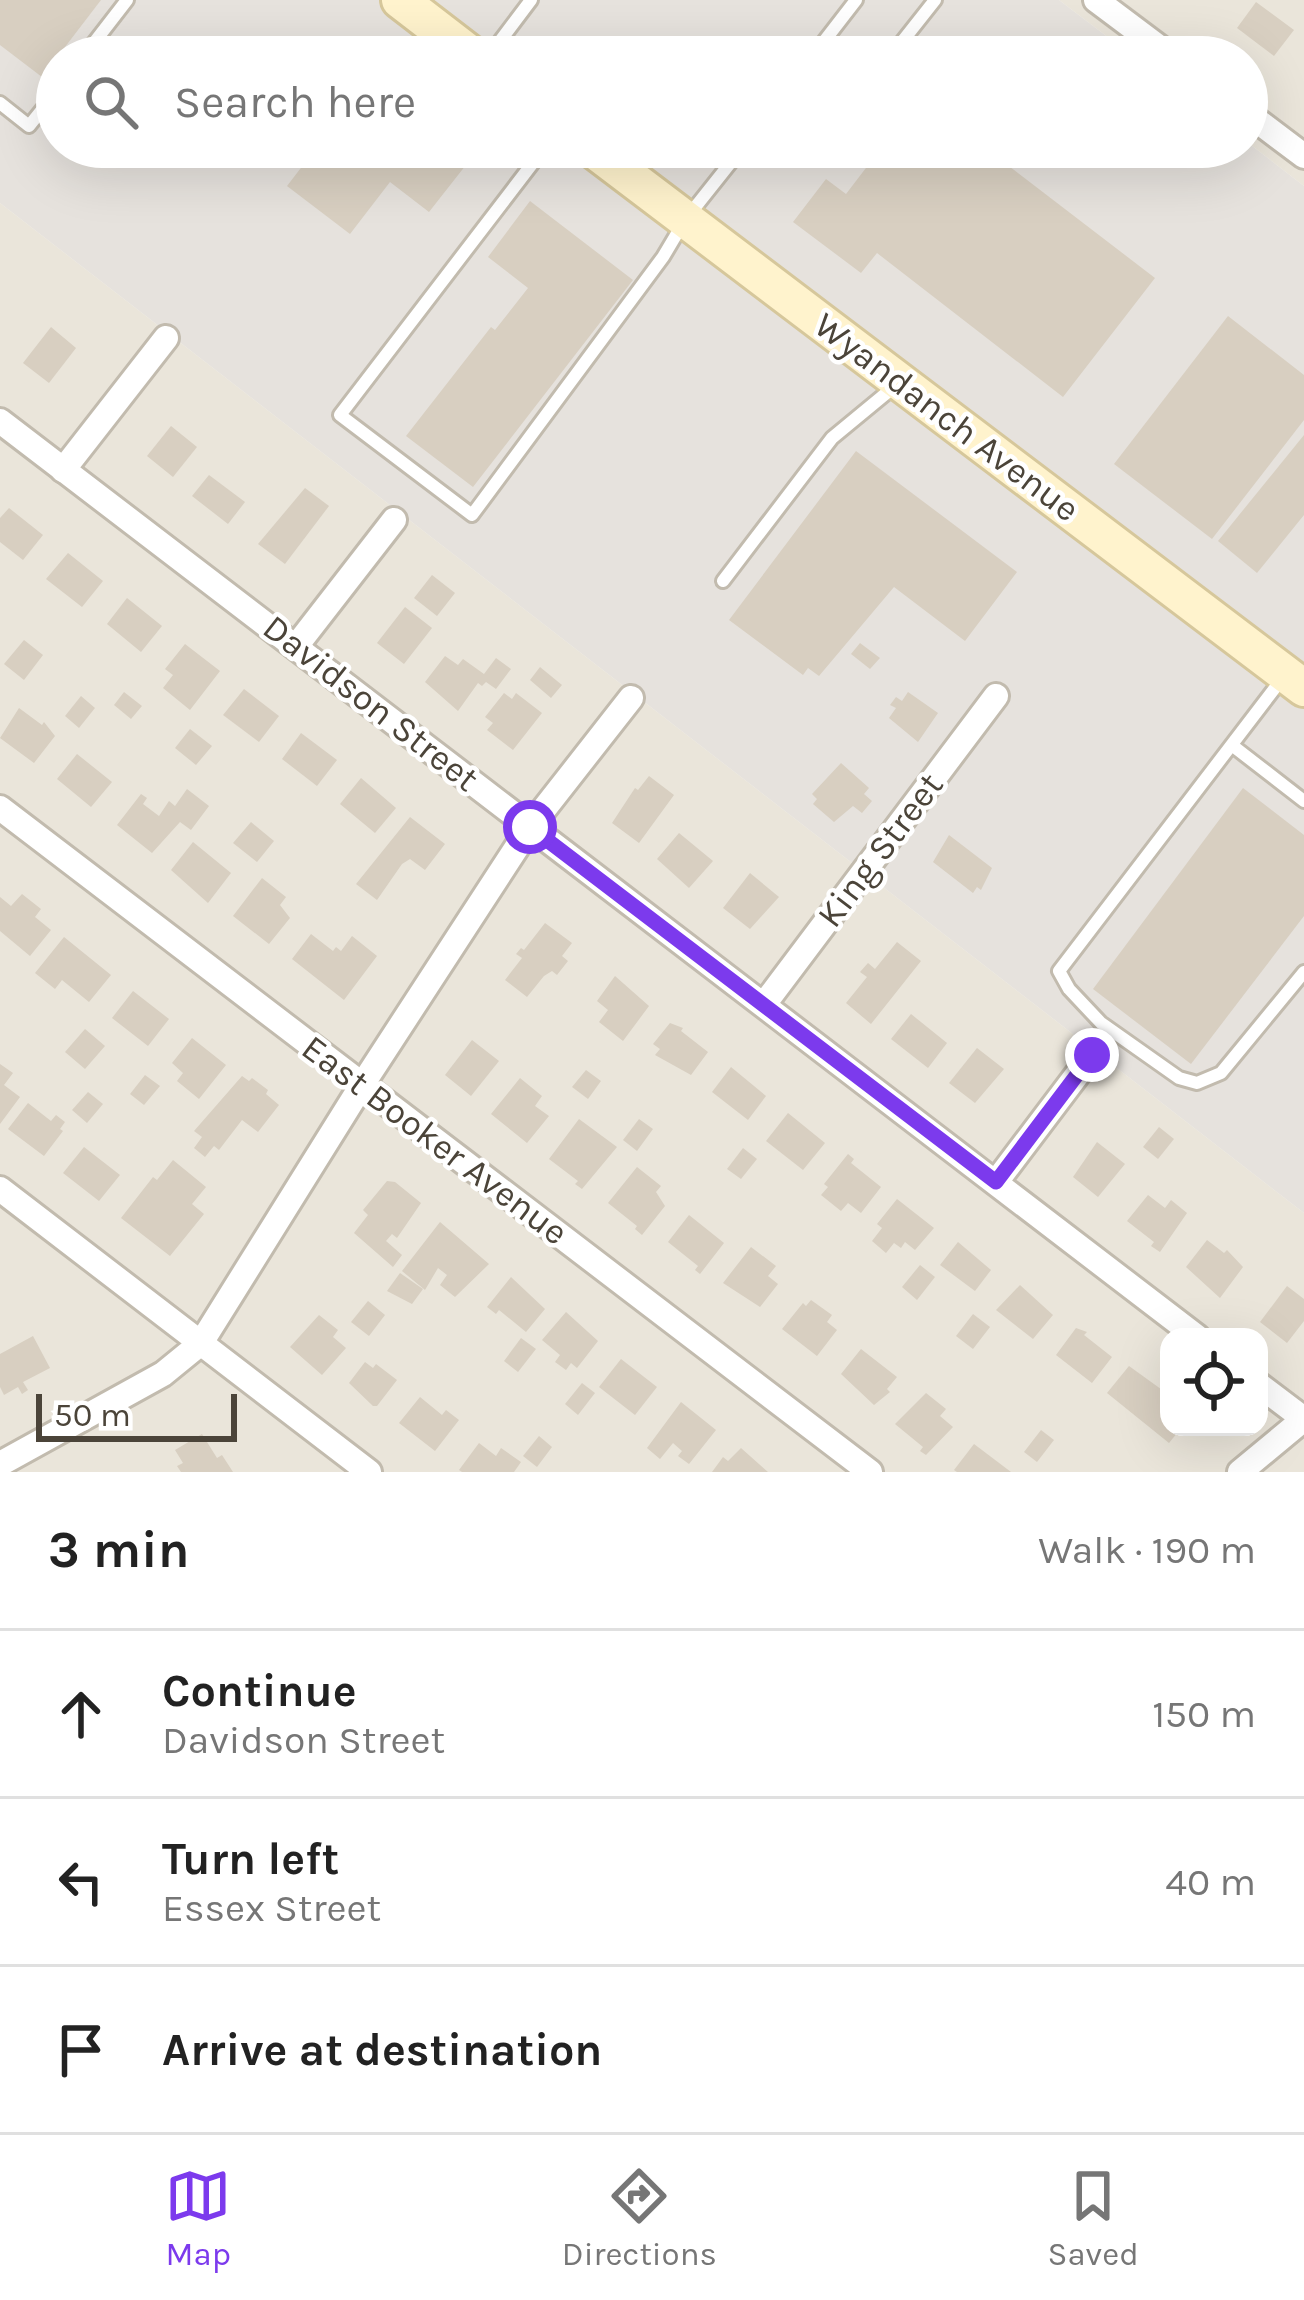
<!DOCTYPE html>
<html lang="en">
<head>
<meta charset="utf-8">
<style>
	body { margin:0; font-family:Karla,sans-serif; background:#f2f2f2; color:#222 }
	.controls { position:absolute; right:36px; bottom:36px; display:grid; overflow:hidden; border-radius:24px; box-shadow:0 12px 48px #0002 }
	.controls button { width:108px; height:108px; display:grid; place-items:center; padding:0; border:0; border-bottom:3px solid #e0e0e0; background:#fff; color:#222; font:60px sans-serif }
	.scale { position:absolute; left:36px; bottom:30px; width:201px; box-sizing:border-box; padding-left:12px; border:6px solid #4b4439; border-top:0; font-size:33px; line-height:42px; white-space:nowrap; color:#4b4439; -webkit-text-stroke:9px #fff; paint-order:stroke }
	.stop { position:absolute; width:36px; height:36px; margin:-27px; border:9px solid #7c3aed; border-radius:50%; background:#fff }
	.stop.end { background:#7c3aed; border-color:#fff; box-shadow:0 3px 12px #0008 }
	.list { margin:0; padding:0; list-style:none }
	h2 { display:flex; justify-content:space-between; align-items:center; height:156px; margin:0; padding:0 48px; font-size:51px }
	h2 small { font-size:39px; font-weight:400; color:#767676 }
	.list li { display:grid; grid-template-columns:78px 1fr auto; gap:36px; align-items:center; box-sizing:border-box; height:168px; padding:0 48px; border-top:3px solid #e0e0e0 }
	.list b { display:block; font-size:45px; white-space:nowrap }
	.list p { margin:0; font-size:39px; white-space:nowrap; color:#767676 }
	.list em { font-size:39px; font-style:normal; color:#767676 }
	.icon { flex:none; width:66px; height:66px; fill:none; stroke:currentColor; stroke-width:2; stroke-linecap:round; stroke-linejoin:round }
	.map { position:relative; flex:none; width:1304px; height:1472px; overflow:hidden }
	.search { position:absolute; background:#fff; box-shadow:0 12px 48px #0002; left:36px; right:36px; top:36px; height:132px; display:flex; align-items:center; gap:30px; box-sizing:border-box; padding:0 42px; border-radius:66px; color:#767676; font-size:45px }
	.sheet { height:660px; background:#fff }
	nav { display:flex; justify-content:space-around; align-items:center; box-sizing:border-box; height:168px; border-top:3px solid #e0e0e0; background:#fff; font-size:33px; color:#767676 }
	nav a { display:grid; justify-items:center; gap:6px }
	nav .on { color:#7c3aed }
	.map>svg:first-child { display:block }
	.residential { fill:#eae5da; fill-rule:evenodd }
	.industrial { fill:#e6e2dd }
	.building { fill:#d8cfc1 }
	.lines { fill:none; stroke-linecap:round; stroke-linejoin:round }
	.lane-casing { stroke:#c2bbae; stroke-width:18 }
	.street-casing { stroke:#c2bbae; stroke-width:30 }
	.secondary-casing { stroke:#d6c79b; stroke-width:42 }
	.lane { stroke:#fff; stroke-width:12 }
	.street { stroke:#fff; stroke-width:24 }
	.secondary { stroke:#fff3cd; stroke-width:36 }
	.route { stroke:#7c3aed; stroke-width:15 }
	.labels { text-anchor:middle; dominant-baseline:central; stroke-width:9; stroke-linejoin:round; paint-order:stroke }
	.street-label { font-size:36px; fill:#4b4439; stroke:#fff }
</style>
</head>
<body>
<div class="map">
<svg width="1304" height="1472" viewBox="0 0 1304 1472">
	<rect width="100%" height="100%" fill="#f6f3ec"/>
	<g class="residential">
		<path d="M1059 0H1304V186L1247 142V57H1134Z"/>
		<path d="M0 203 1304 1213V1472H0ZM1169 1337H1259V1427H1169Z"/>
	</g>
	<path class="industrial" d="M0 0H1059L1134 57H57V147H1247V142L1304 186V1213L0 203Z"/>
	<g class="building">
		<path d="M0 0H101L42 77 0 45Z"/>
		<path d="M1256 2 1294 30 1274 56 1237 28Z"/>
		<path d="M317 147H461L473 156 429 212 390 182 350 234 287 186Z"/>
		<path d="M882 147H984L1155 278 1063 397 877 253 861 273 793 222 826 179 846 194Z"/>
		<path d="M530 201 633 280 473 487 406 436 491 327 495 330 528 288 488 257Z"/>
		<path d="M1228 316 1304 375V420L1212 539 1114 464Z"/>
		<path d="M51 327 76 348 49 383 23 363Z"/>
		<path d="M171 426 197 447 173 477 147 456Z"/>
		<path d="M1304 435V515L1257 573 1218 541Z"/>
		<path d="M856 451 1017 572 965 641 894 587 819 676 808 668 803 675 729 620Z"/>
		<path d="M209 475 245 502 228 524 192 496Z"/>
		<path d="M305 488 329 506 285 564 258 544Z"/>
		<path d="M9 508 43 535 23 560 0 542V518Z"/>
		<path d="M68 553 103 581 82 607 46 579Z"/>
		<path d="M432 575 455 593 437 616 414 598Z"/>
		<path d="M127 598 162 626 141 652 107 624Z"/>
		<path d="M405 607 432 628 404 664 377 643Z"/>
		<path d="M24 640 43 655 24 680 4 664Z"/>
		<path d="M860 643 880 658 870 669 851 654Z"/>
		<path d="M185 644 220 671 190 710 163 688 173 675 165 669Z"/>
		<path d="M445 656 458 665 463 659 484 674 496 658 511 669 496 689 486 682 482 686 478 683 458 711 425 682Z"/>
		<path d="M540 667 562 685 551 698 530 680Z"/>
		<path d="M244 689 279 716 259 742 223 715Z"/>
		<path d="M124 692 142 706 131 719 114 705Z"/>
		<path d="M908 692 938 713 918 742 889 718 896 708 890 705 896 697 902 701Z"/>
		<path d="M504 693 512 699 516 693 542 713 513 750 487 730 493 723 485 717Z"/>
		<path d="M81 696 95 708 79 728 65 716Z"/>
		<path d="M19 708 42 725 44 722 55 736 34 763 0 738Z"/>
		<path d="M190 729 212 746 196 765 175 748Z"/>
		<path d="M301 733 337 760 317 786 282 759Z"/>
		<path d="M77 754 112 782 91 807 57 779Z"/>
		<path d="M841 763 869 788 864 794 872 801 862 813 853 806 834 822 813 804 817 799 812 794Z"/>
		<path d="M649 776 674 795 639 843 612 823 635 788 638 790Z"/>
		<path d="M361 778 396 808 375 833 340 804Z"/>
		<path d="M1243 788 1304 835V916L1191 1064 1093 989Z"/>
		<path d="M187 789 209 806 191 830 180 822 152 853 117 825 141 794 147 798 143 804 159 816 169 801 175 806Z"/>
		<path d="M410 817 445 844 425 870 410 859 402 864 377 900 356 884Z"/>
		<path d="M251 822 274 841 257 862 233 843Z"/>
		<path d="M679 833 713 861 689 888 657 859Z"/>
		<path d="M949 835 992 868 981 890 977 887 973 893 933 862Z"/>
		<path d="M193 842 231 873 208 903 171 870Z"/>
		<path d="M750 873 779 897 750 929 723 908Z"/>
		<path d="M262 878 286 897 280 905 290 918 269 944 233 916Z"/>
		<path d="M22 894 41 909 35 917 51 930 30 956 0 931V897L11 906Z"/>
		<path d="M545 923 572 943 562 956 568 961 557 975 552 971 544 976 527 997 505 980 522 958 516 954 521 948 524 950Z"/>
		<path d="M311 934 333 951 336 947 341 951 352 936 377 956 344 1000 292 959Z"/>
		<path d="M64 937 111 975 89 1002 62 980 55 989 35 973Z"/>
		<path d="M897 942 921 961 871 1024 846 1003 867 977 860 972 868 963 875 969Z"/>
		<path d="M615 976 649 1006 623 1041 599 1022 608 1010 597 1001Z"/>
		<path d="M133 991 169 1019 148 1046 112 1018Z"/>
		<path d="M911 1014 947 1043 928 1068 891 1039Z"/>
		<path d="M670 1023 683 1028 681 1031 708 1052 691 1075 655 1055 660 1049 653 1044Z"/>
		<path d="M85 1029 105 1046 85 1069 65 1052Z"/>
		<path d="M192 1038 226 1065 199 1099 177 1081 183 1073 172 1063Z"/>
		<path d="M472 1040 499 1061 471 1096 445 1075Z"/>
		<path d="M977 1048 1004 1069 975 1103 949 1083Z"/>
		<path d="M0 1064 13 1073 4 1085 20 1097 0 1124Z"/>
		<path d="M731 1067 766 1096 748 1120 712 1092Z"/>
		<path d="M586 1070 601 1081 588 1099 572 1087Z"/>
		<path d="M145 1075 160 1086 144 1105 130 1094Z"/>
		<path d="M242 1076 249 1081 252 1078 268 1090 266 1094 279 1105 258 1132 242 1120 219 1150 214 1146 205 1157 194 1148 202 1137 194 1131Z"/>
		<path d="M520 1078 542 1096 535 1106 549 1116 527 1143 491 1114Z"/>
		<path d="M88 1092 103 1104 87 1123 72 1110Z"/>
		<path d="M28 1103 51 1121 56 1115 65 1122 60 1129 63 1131 44 1156 8 1129Z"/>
		<path d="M788 1113 825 1143 803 1170 766 1141Z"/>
		<path d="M579 1119 617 1147 582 1189 575 1184 578 1181 549 1159Z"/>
		<path d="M639 1119 653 1129 637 1151 623 1140Z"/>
		<path d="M1159 1127 1174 1139 1158 1159 1143 1147Z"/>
		<path d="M1097 1142 1125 1164 1098 1197 1073 1177Z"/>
		<path d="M84 1147 120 1175 99 1201 63 1173Z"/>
		<path d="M743 1148 757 1159 741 1179 727 1169Z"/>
		<path d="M848 1154 854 1159 851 1163 881 1187 861 1213 848 1203 841 1211 821 1195 828 1187 824 1184Z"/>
		<path d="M173 1160 206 1187 192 1204 204 1214 170 1256 121 1218 153 1177 157 1180Z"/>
		<path d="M637 1167 661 1186 656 1192 665 1206 642 1235 635 1229 637 1226 608 1203Z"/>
		<path d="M387 1181 395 1182 421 1203 397 1238 392 1234 386 1241 402 1255 393 1267 354 1233 368 1215 363 1210Z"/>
		<path d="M1148 1195 1165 1208 1171 1200 1187 1213 1160 1252 1151 1246 1154 1242 1127 1221Z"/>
		<path d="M897 1199 934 1228 915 1250 905 1242 901 1248 894 1243 886 1253 872 1241 882 1228 877 1224Z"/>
		<path d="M689 1215 724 1243 700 1274 695 1270 698 1266 668 1242Z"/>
		<path d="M440 1222 489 1264 455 1297 440 1285 447 1275 438 1268 425 1290 402 1271Z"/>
		<path d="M1207 1240 1224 1253 1227 1250 1243 1267 1220 1298 1186 1267Z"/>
		<path d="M958 1242 991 1270 975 1291 940 1265Z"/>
		<path d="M751 1247 776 1266 768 1276 778 1284 760 1307 723 1283Z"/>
		<path d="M920 1265 935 1277 917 1300 902 1287Z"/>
		<path d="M400 1273 423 1289 412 1304 387 1291Z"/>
		<path d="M511 1277 545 1309 526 1332 499 1310 496 1314 487 1307Z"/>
		<path d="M1020 1285 1053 1315 1033 1339 996 1310Z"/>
		<path d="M1287 1286 1304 1299V1321L1287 1343 1260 1322Z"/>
		<path d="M811 1300 832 1315 827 1322 837 1330 817 1356 782 1329 803 1303 806 1306Z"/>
		<path d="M368 1301 385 1315 369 1336 351 1322Z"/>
		<path d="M566 1312 598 1341 577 1368 571 1363 566 1370 555 1362 560 1355 542 1340Z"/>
		<path d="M973 1314 990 1327 973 1349 956 1336Z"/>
		<path d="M319 1315 338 1330 333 1337 346 1348 322 1375 290 1347Z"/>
		<path d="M1076 1328 1087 1332 1084 1335 1112 1357 1092 1383 1056 1355Z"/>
		<path d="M33 1336 50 1368 23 1382 28 1390 22 1394 18 1387 4 1395 0 1387V1354Z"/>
		<path d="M521 1338 536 1349 518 1372 504 1361Z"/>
		<path d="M861 1349 897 1377 887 1389 890 1392 874 1405 841 1374Z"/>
		<path d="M621 1359 657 1387 635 1415 599 1387Z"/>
		<path d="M365 1362 373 1368 376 1364 397 1380 377 1406H373L349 1383Z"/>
		<path d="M1129 1366 1165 1392 1162 1395 1169 1400V1427H1182L1169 1443 1107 1393Z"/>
		<path d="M582 1383 595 1393 578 1415 565 1404Z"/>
		<path d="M926 1393 946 1409 940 1416 953 1427 926 1455 920 1451 923 1447 895 1424Z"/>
		<path d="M420 1397 442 1415 446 1410 459 1420 435 1451 399 1423Z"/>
		<path d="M681 1402 716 1430 689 1464 678 1456 682 1451 673 1443 660 1459 647 1448Z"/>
		<path d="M1041 1430 1054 1440 1037 1462 1024 1452Z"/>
		<path d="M202 1434 217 1458 222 1455 233 1472H181L177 1466 183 1463 175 1450Z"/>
		<path d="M539 1436 552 1447 537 1467 523 1456Z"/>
		<path d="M479 1443 496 1456 501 1448 521 1462 514 1472H462L459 1470Z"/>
		<path d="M974 1444 1011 1472H957L954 1470Z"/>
		<path d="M741 1448 768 1472H712L723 1457 728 1461Z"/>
	</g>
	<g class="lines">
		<g class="lane-casing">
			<g id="lane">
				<path d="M83 57 127 0"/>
				<path d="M488 57 531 0"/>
				<path d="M812 57 856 0"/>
				<path d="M890 57 935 0"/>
				<path d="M0 103 29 126 57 91"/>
				<path d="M545 147 340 415 472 515 663 257 685 220 743 147"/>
				<path d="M723 581 832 438 895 386"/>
				<path d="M1281 680 1059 971 1069 989 1101 1023 1179 1078 1197 1083 1221 1073 1304 972"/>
				<path d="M1233 746 1304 801"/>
			</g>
		</g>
		<g class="street-casing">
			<g id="street">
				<path d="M1096 0 1172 57"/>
				<path d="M1247 113 1304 156"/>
				<path d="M0 421 1197 1337"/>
				<path d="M63 470 166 338"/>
				<path d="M297 645 394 520"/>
				<path d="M0 808 870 1472"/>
				<path d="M765 1003 996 696"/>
				<path d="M996 1182 1092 1055"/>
				<path d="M0 1189 369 1472"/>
				<path d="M1259 1385 1304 1419"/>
				<path d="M0 1464 163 1374 201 1343 362 1085 530 827 631 698"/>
				<path d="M1240 1472 1304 1419"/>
			</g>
		</g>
		<g class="secondary-casing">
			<g id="secondary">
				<path d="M400 0 474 57"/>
				<path d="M590 147 1304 688"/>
			</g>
		</g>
		<use href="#lane" class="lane"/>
		<use href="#street" class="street"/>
		<use href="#secondary" class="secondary"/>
	</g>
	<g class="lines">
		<path class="route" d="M530 827 996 1182 1092 1055"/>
	</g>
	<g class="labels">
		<g class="street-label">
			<text transform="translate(947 417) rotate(37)">Wyandanch Avenue</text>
			<text transform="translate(371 703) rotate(38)">Davidson Street</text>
			<text transform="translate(880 850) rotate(-53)">King Street</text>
			<text transform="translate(435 1140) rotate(37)">East Booker Avenue</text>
		</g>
	</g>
</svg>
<div class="controls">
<button><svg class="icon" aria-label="locate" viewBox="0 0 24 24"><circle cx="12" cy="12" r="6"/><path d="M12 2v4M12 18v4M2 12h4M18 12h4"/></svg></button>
</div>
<div class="scale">50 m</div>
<div class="stop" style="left:530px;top:827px"></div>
<div class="stop end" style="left:1092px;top:1055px"></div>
<div class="search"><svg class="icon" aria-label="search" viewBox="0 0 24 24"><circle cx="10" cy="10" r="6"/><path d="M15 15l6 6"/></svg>Search here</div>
</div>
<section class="sheet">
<h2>3 min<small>Walk · 190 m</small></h2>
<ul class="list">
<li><svg class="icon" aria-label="ahead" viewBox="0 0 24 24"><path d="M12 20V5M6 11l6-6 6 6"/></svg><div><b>Continue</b><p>Davidson Street</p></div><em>150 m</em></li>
<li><svg class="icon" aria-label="left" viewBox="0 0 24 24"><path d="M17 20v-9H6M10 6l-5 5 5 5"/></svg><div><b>Turn left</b><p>Essex Street</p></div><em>40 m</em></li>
<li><svg class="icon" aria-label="arrive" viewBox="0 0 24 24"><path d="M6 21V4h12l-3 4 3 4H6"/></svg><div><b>Arrive at destination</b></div></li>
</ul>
</section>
<nav>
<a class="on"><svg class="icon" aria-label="map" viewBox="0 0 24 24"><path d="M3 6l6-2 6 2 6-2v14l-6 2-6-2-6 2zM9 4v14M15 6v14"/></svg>Map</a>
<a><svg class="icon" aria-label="directions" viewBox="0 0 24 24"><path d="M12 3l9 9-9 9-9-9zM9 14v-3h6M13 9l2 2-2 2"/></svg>Directions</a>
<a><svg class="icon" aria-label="saved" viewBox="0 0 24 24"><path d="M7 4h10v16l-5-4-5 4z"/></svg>Saved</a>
</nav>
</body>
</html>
